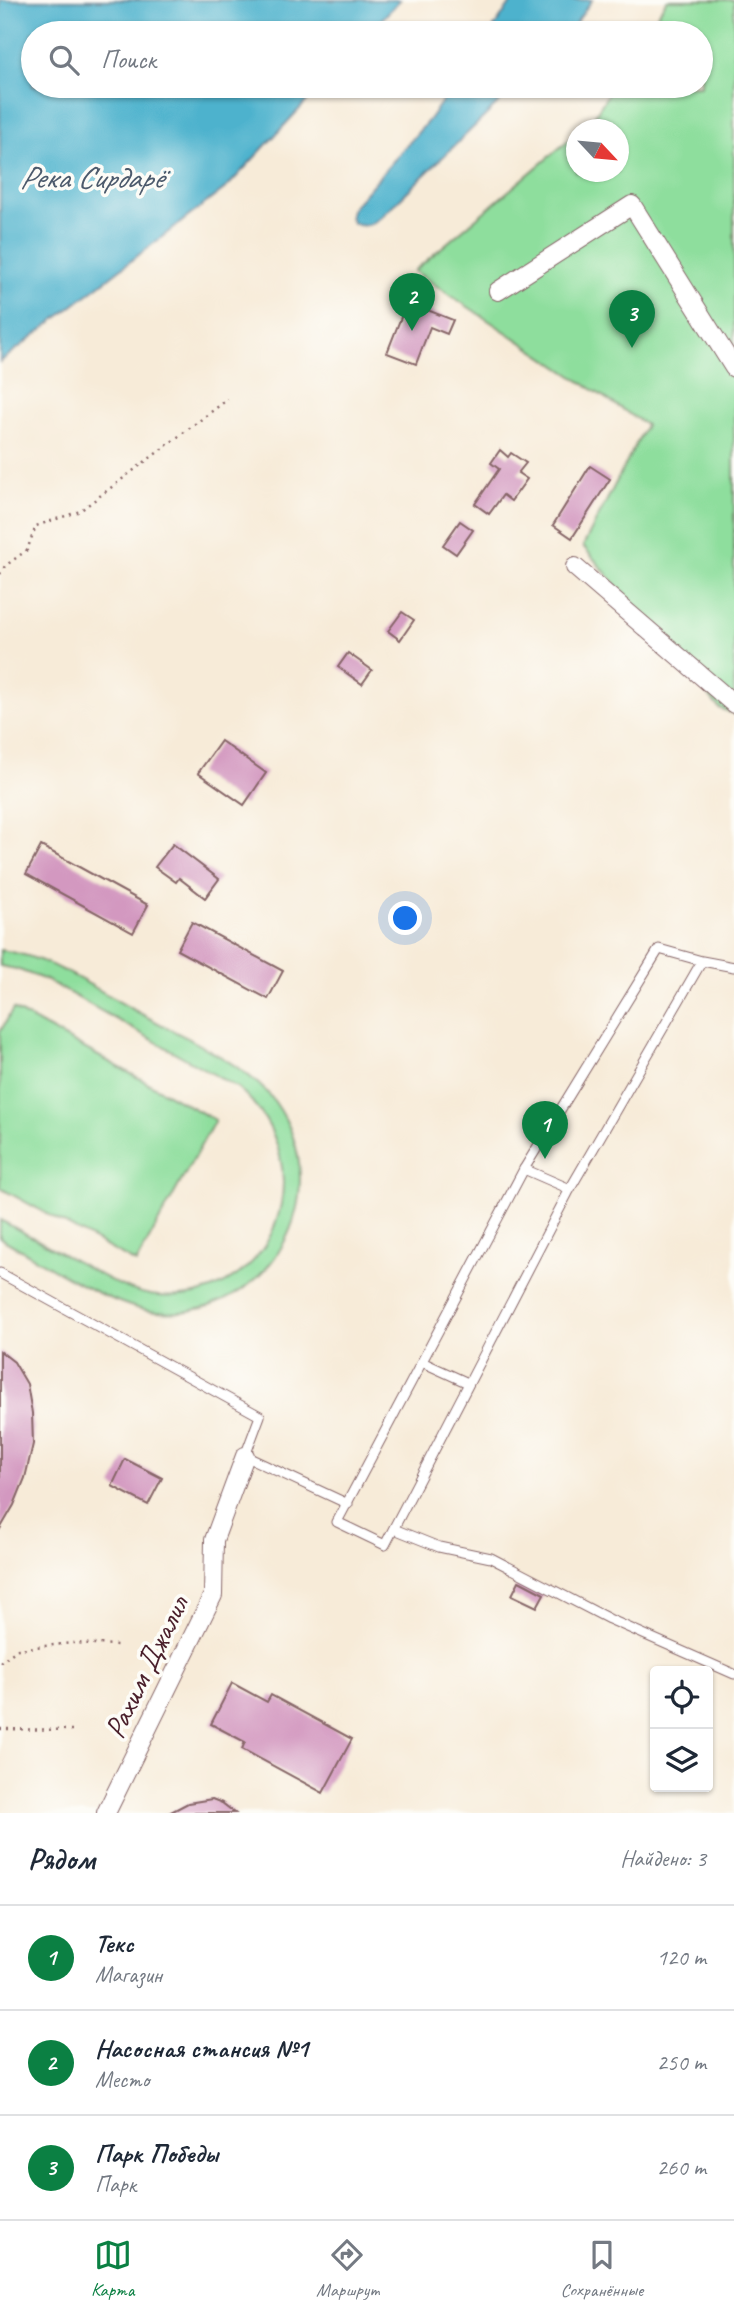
<!DOCTYPE html>
<html lang="ru">
<head>
<meta charset="utf-8">
<style>
	body { margin:0; font-family:Caveat,sans-serif; background:#f6f6f7; color:#1f2937 }
	.controls { position:absolute; right:21px; bottom:21px; display:grid; overflow:hidden; border-radius:7px; box-shadow:0 2px 5px #0004 }
	.controls button { width:63px; height:63px; display:grid; place-items:center; padding:0; border:0; border-bottom:2px solid #e0e1e3; background:#fff; color:#1f2937; font:35px sans-serif }
	.compass { position:absolute; left:566px; top:119px; width:63px; height:63px; border-radius:50%; background:#fff; box-shadow:0 2px 5px #0004; rotate:116deg }
	.you { position:absolute; left:406px; top:919px; width:24px; height:24px; margin:-18px; border:5px solid #fff; border-radius:50%; background:#1a73e8; box-shadow:0 0 0 10px #1a73e833 }
	.badge { display:grid; place-items:center; width:46px; height:46px; border-radius:50%; background:#0b8043; color:#fff; font-size:23px; font-weight:700 }
	.pin { position:absolute; translate:-50% -58px; filter:drop-shadow(0 2px 4px #0008) }
	.pin::after { content:''; position:absolute; top:37px; width:24px; height:21px; background:inherit; clip-path:polygon(0 0,100% 0,50% 100%) }
	.list { margin:0; padding:0; list-style:none }
	h2 { display:flex; justify-content:space-between; align-items:center; height:91px; margin:0; padding:0 28px; font-size:30px }
	h2 small { font-size:23px; font-weight:400; color:#747a83 }
	.list li { display:grid; grid-template-columns:46px 1fr auto; gap:21px; align-items:center; box-sizing:border-box; height:105px; padding:0 28px; border-top:2px solid #e0e1e3 }
	.list b { display:block; font-size:26px; white-space:nowrap }
	.list p { margin:0; font-size:23px; white-space:nowrap; color:#747a83 }
	.list em { font-size:23px; font-style:normal; color:#747a83 }
	.icon { flex:none; width:38px; height:38px; fill:none; stroke:currentColor; stroke-width:2; stroke-linecap:round; stroke-linejoin:round }
	.map { position:relative; flex:none; width:734px; height:1813px; overflow:hidden }
	.search { position:absolute; background:#fff; box-shadow:0 2px 5px #0004; left:21px; right:21px; top:21px; height:77px; display:flex; align-items:center; gap:18px; box-sizing:border-box; padding:0 24px; border-radius:38px; color:#747a83; font-size:26px }
	.sheet { height:406px; background:#fff }
	nav { display:flex; justify-content:space-around; align-items:center; box-sizing:border-box; height:98px; border-top:2px solid #e0e1e3; background:#fff; font-size:19px; color:#747a83 }
	nav a { display:grid; justify-items:center; gap:4px }
	nav .on { color:#0b8043 }
	.map>svg:first-child { display:block }
	.green { fill:#8ede9d; stroke:#6c7e64; stroke-width:2 }
	.water { fill:#4eb2cd; stroke:#4c687c; stroke-width:2 }
	.building { fill:#d398c0 }
	.lines { fill:none; stroke-linecap:round; stroke-linejoin:round }
	.lane-casing { stroke:#876668; stroke-width:11 }
	.street-casing { stroke:#876668; stroke-width:20 }
	.path { stroke:#876668; stroke-width:2.5; stroke-dasharray:2 5; stroke-linecap:butt }
	.lane { stroke:#fff; stroke-width:9 }
	.street { stroke:#fff; stroke-width:18 }
	.labels { text-anchor:middle; dominant-baseline:central; stroke-width:7; stroke-linejoin:round; paint-order:stroke }
	.street-label { font-size:30px; fill:#4a1f2b; stroke:#fdfcf7 }
	.water-label { font-size:32px; font-style:italic; fill:#4c5a6c; stroke:#fdfcf7 }
</style>
</head>
<body>
<div class="map">
<svg width="734" height="1813" viewBox="0 0 734 1813">
	<rect width="100%" height="100%" fill="#fdfcf7"/>
	<filter id="ink" filterUnits="userSpaceOnUse"><feTurbulence type="fractalNoise" baseFrequency=".0143" numOctaves="2"/><feDisplacementMap in="SourceGraphic" scale="14" xChannelSelector="R" yChannelSelector="G"/><feConvolveMatrix kernelMatrix="1 2 1 2 8 2 1 2 1" color-interpolation-filters="sRGB"/></filter>
	<filter id="wash" filterUnits="userSpaceOnUse"><feTurbulence type="fractalNoise" baseFrequency=".00686" numOctaves="4" result="noise"/><feDisplacementMap in="SourceGraphic" scale="28" xChannelSelector="R" yChannelSelector="G"/><feGaussianBlur stdDeviation="1.57" result="paint"/><feColorMatrix in="noise" values="0 0 0 0 0 0 0 0 0 0 0 0 0 0 0 0 0 1.4 0 .05"/><feComposite in="paint" operator="in"/></filter>
	<g filter="url(#wash)">
		<rect width="100%" height="100%" fill="#f7ebd8"/>
		<g class="green">
			<path d="M667 0H734V714L719 708 583 546 646 425 414 271 576 134V172H618V130L581 129 590 123 613 86H701V33H646Z"/>
			<path d="M0 950C49 956 92 987 134 1010 177 1034 247 1063 275 1102 340 1194 270 1321 157 1312 111 1308 42 1261 0 1238V1220C25 1233 50 1247 75 1261 101 1275 127 1293 158 1296 275 1306 327 1164 238 1088L46 980 16 969 0 966Z"/>
			<path d="M13 1009 215 1120 136 1263 0 1188V1032Z"/>
		</g>
		<g class="water">
			<path d="M0 0H400L369 33H33V86H321L228 186 0 362Z"/>
			<path d="M513 0H592L569 33H490Z"/>
			<path d="M453 86H516L380 218C370 225 364 228 353 223L350 216 353 207 428 121Z"/>
		</g>
		<g id="blocks">
			<g class="building">
				<path d="M407 302 453 320 447 334 430 327 416 364 387 353Z"/>
				<path d="M500 450 508 457 511 453 526 463 518 473 527 479 511 501 503 495 489 514 475 504 499 469 491 463Z"/>
				<path d="M590 466 610 479 572 538 553 525Z"/>
				<path d="M460 521 473 530 456 554 443 545Z"/>
				<path d="M402 612 414 620 400 640 388 631Z"/>
				<path d="M348 653 372 670 362 684 338 667Z"/>
				<path d="M221 741 266 773 244 805 198 773Z"/>
				<path d="M173 844 219 879 205 898 179 878 176 882 155 867Z"/>
				<path d="M41 846 148 905 133 933 26 874Z"/>
				<path d="M192 922 283 971 268 999 177 950Z"/>
				<path d="M0 1351 14 1362 27 1384 32 1413 33 1444 25 1478 14 1505 0 1529Z"/>
				<path d="M125 1459 162 1478 148 1505 112 1486Z"/>
				<path d="M519 1581 544 1594 537 1607 512 1595Z"/>
				<path d="M232 1683 267 1702 271 1695 352 1739 323 1793 242 1749 245 1742 211 1724Z"/>
				<path d="M212 1799 222 1803 235 1813H169L188 1803Z"/>
			</g>
		</g>
	</g>
	<g filter="url(#ink)">
		<use href="#blocks" fill-opacity="0" stroke="#876668" stroke-width="2"/>
		<g class="lines">
			<g class="lane-casing">
				<g id="lane">
					<path d="M702 961 659 949 524 1169 337 1522 385 1545 570 1189 702 961 734 967"/>
					<path d="M524 1169 570 1189"/>
					<path d="M0 1273 260 1416 245 1456 348 1504"/>
					<path d="M422 1362 468 1383"/>
					<path d="M394 1529 439 1547 491 1558 609 1619 734 1674"/>
				</g>
			</g>
			<g class="street-casing">
				<g id="street">
					<path d="M498 291 632 205 734 368"/>
					<path d="M575 567 734 704"/>
					<path d="M106 1813 213 1595 214 1540 245 1456"/>
				</g>
			</g>
			<g class="path">
				<path d="M0 574 5 566 27 550 36 526 80 511 228 399"/>
				<path d="M0 1662 18 1649 72 1643 118 1645"/>
				<path d="M0 1729 74 1730"/>
			</g>
			<use href="#lane" class="lane"/>
			<use href="#street" class="street"/>
		</g>
	</g>
	<g class="labels">
		<g class="street-label">
			<text transform="translate(146 1667) rotate(-64)">Рахим Джалил</text>
		</g>
		<g class="water-label">
			<text x="91" y="177">Река Сирдарё</text>
		</g>
	</g>
</svg>
<div class="controls">
<button><svg class="icon" aria-label="locate" viewBox="0 0 24 24"><circle cx="12" cy="12" r="6"/><path d="M12 2v4M12 18v4M2 12h4M18 12h4"/></svg></button>
<button><svg class="icon" aria-label="layers" viewBox="0 0 24 24"><path d="M12 4l9 5-9 5-9-5zM3 14l9 5 9-5"/></svg></button>
</div>
<svg class="compass" viewBox="-18 -18 36 36"><path d="M0-13l5 13h-10z" fill="#e53935"/><path d="M0 13l5-13h-10z" fill="#747a83"/></svg>
<div class="you"></div>
<div class="pin badge" style="left:545px;top:1159px">1</div>
<div class="pin badge" style="left:412px;top:331px">2</div>
<div class="pin badge" style="left:632px;top:348px">3</div>
<div class="search"><svg class="icon" aria-label="search" viewBox="0 0 24 24"><circle cx="10" cy="10" r="6"/><path d="M15 15l6 6"/></svg>Поиск</div>
</div>
<section class="sheet">
<h2>Рядом<small>Найдено: 3</small></h2>
<ul class="list">
<li><span class="badge">1</span><div><b>Текс</b><p>Магазин</p></div><em>120 m</em></li>
<li><span class="badge">2</span><div><b>Насосная стансия №1</b><p>Место</p></div><em>250 m</em></li>
<li><span class="badge">3</span><div><b>Парк Победы</b><p>Парк</p></div><em>260 m</em></li>
</ul>
</section>
<nav>
<a class="on"><svg class="icon" aria-label="map" viewBox="0 0 24 24"><path d="M3 6l6-2 6 2 6-2v14l-6 2-6-2-6 2zM9 4v14M15 6v14"/></svg>Карта</a>
<a><svg class="icon" aria-label="directions" viewBox="0 0 24 24"><path d="M12 3l9 9-9 9-9-9zM9 14v-3h6M13 9l2 2-2 2"/></svg>Маршрут</a>
<a><svg class="icon" aria-label="saved" viewBox="0 0 24 24"><path d="M7 4h10v16l-5-4-5 4z"/></svg>Сохранённые</a>
</nav>
</body>
</html>
